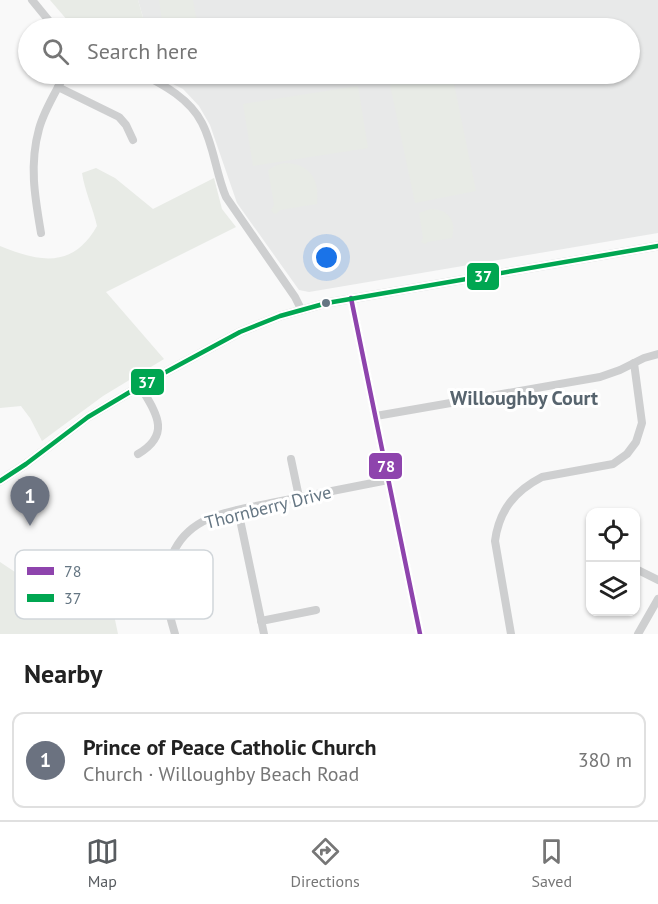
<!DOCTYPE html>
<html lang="en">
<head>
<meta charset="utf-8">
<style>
	body { margin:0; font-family:"PT Sans",sans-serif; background:#f2f2f2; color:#222 }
	.controls { position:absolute; right:18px; bottom:18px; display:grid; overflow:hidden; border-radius:12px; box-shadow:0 2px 4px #0004 }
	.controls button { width:54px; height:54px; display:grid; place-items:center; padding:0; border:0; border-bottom:2px solid #e0e0e0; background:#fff; color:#222; font:30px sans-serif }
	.you { position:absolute; left:327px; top:258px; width:21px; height:21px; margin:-15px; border:4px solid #fff; border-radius:50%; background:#1a73e8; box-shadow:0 0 0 9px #1a73e833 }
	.badge { display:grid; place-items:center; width:39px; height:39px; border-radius:50%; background:#585c60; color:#fff; font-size:20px; font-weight:700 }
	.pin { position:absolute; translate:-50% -50px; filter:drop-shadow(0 2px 3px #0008) }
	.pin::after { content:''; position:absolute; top:32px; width:21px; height:18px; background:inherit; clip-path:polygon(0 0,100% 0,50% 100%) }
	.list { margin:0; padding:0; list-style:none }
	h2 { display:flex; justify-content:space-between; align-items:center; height:78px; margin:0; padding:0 24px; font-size:26px }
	h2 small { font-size:20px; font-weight:400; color:#767676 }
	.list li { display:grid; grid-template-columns:39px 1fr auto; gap:18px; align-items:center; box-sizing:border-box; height:96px; margin:0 12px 12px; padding:0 12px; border:2px solid #e0e0e0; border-radius:12px }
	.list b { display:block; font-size:22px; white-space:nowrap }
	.list p { margin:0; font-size:20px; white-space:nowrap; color:#767676 }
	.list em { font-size:20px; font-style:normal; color:#767676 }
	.icon { flex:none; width:33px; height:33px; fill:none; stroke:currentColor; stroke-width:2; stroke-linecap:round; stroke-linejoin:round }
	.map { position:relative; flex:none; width:658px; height:634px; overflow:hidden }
	.search { position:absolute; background:#fff; box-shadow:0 2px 4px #0004; left:18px; right:18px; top:18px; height:66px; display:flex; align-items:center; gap:15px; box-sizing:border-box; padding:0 21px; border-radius:33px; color:#767676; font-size:22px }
	.sheet { height:186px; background:#fff }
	nav { display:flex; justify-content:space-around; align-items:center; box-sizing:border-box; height:84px; border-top:2px solid #e0e0e0; background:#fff; font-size:16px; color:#767676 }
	nav a { display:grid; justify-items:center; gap:3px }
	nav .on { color:#585c60 }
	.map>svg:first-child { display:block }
	.built { fill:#e8e9e9 }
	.green { fill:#e8ebe6 }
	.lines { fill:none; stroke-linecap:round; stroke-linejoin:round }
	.minor { stroke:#cecfd0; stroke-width:8 }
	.tertiary { stroke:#cecfd0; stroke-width:9 }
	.bus-1-casing { stroke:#fff; stroke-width:9 }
	.bus-2-casing { stroke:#fff; stroke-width:9 }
	.bus-1 { stroke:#8e44ad; stroke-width:4.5 }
	.bus-2 { stroke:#00a651; stroke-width:4.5 }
	.bus-dot { fill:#657683; stroke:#fff; stroke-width:2 }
	.labels { text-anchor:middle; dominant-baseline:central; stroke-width:6; stroke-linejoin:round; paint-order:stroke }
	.street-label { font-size:18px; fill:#657683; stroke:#fff }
	.neighbourhood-label { font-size:20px; font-weight:bold; fill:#57646e; stroke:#fff }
	.key { fill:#fff; stroke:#d1d6da; stroke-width:1.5 }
	.key-label { font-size:16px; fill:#657683 }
	.line-badge { stroke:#fff; stroke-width:2 }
	.badge-label { font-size:16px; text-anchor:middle; font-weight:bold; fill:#fff }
</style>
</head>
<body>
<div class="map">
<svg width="658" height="634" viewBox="0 0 658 634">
	<rect width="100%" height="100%" fill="#f9f9f9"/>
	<path class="built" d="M138 0H658V233L309 292 299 290 237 203 210 125 199 106 183 89 153 74H630V28H146Z"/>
	<g class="green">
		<path d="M50 0H138L146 28H74Z"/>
		<path d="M159 0H193L198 28H163Z"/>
		<path d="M419 74H452L476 191 415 203 389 80Z"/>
		<path d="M358 86 368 148 253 166 243 104Z"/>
		<path d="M284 163C310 163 320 180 317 204L280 210 276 214 273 213 271 210 274 205 268 170 277 165Z"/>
		<path d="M96 168 115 178 153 209 214 178 222 209 236 227 106 292 164 359 103 396 42 441 30 418 21 406 0 408V246C39 262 73 269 97 226 93 208 85 192 82 173Z"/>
		<path d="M430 209C448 209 457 220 452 238L428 242 425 244 421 242 423 238 419 213Z"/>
		<path d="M71 550 84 579 109 591 118 634H0V562L15 572 40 573 48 558Z"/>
	</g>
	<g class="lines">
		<g class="minor">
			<path d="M32 0 50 22 57 28"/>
			<path d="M142 74C164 85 190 99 202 123 214 146 216 174 226 197L295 297 301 309"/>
			<path d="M58 87 119 117 126 125 133 140"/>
			<path d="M41 233C35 198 29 165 39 129 44 110 56 92 65 74"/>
			<path d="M351 298 420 634"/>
			<path d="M376 416 600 377 620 370 644 358 658 354"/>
			<path d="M138 454C172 434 156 413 140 386"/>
			<path d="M291 459 299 497"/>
			<path d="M238 510 264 634"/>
			<path d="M636 569 658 580"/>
			<path d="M261 621 316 610"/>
			<path d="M175 634C171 620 166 604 165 589 165 575 168 561 175 549 194 513 235 511 271 503 310 495 349 488 388 480"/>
			<path d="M511 634 495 541C499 510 515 491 542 477L613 464 627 454 636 442 642 423 634 363"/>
			<path d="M638 634 658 599"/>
		</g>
		<path class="tertiary" d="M0 481 26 464 88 417 140 386 240 332 280 316 327 303 658 246"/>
		<g class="bus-1-casing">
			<path id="bus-1" d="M351 298 420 634"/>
		</g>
		<g class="bus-2-casing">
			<path id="bus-2" d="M0 481 26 464 88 417 140 386 240 332 280 316 327 303 658 246"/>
		</g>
		<use href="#bus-1" class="bus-1"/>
		<use href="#bus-2" class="bus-2"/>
	</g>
	<circle class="bus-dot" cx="326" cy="303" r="5"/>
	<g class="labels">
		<g class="street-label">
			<text transform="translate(268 507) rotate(-14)">Thornberry Drive</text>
		</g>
		<g class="neighbourhood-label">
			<text x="524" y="398">Willoughby Court</text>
		</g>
	</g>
	<rect x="15" y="550" width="198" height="69" rx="9" class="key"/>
	<rect x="27" y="567" width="27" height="8" fill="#8e44ad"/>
	<rect x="27" y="594" width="27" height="8" fill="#00a651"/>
	<g class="key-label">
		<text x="64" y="577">78</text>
		<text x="64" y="604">37</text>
	</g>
	<g class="line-badge">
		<rect x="466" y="262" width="34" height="29" rx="6" fill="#00a651"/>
		<rect x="130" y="368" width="35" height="28" rx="6" fill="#00a651"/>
		<rect x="368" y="452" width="35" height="28" rx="6" fill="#8e44ad"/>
	</g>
	<g class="badge-label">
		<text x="483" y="282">37</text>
		<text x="147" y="388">37</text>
		<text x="386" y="472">78</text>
	</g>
</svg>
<div class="controls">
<button><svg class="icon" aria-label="locate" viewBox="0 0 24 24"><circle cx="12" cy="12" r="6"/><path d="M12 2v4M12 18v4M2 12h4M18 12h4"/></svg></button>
<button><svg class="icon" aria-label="layers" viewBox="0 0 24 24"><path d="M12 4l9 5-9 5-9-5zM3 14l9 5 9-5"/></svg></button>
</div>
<div class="you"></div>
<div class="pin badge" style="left:30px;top:526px;background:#6b7280">1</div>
<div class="search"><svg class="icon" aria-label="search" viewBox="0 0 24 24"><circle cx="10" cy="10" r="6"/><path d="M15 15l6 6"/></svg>Search here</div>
</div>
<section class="sheet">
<h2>Nearby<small></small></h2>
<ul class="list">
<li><span class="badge" style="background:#6b7280">1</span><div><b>Prince of Peace Catholic Church</b><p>Church · Willoughby Beach Road</p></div><em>380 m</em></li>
</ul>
</section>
<nav>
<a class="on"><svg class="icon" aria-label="map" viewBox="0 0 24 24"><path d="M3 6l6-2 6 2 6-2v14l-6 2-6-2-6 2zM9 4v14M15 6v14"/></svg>Map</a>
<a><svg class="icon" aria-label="directions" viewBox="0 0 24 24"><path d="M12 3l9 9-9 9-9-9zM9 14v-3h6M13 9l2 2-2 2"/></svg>Directions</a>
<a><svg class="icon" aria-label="saved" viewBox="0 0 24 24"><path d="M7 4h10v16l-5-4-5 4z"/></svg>Saved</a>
</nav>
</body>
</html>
